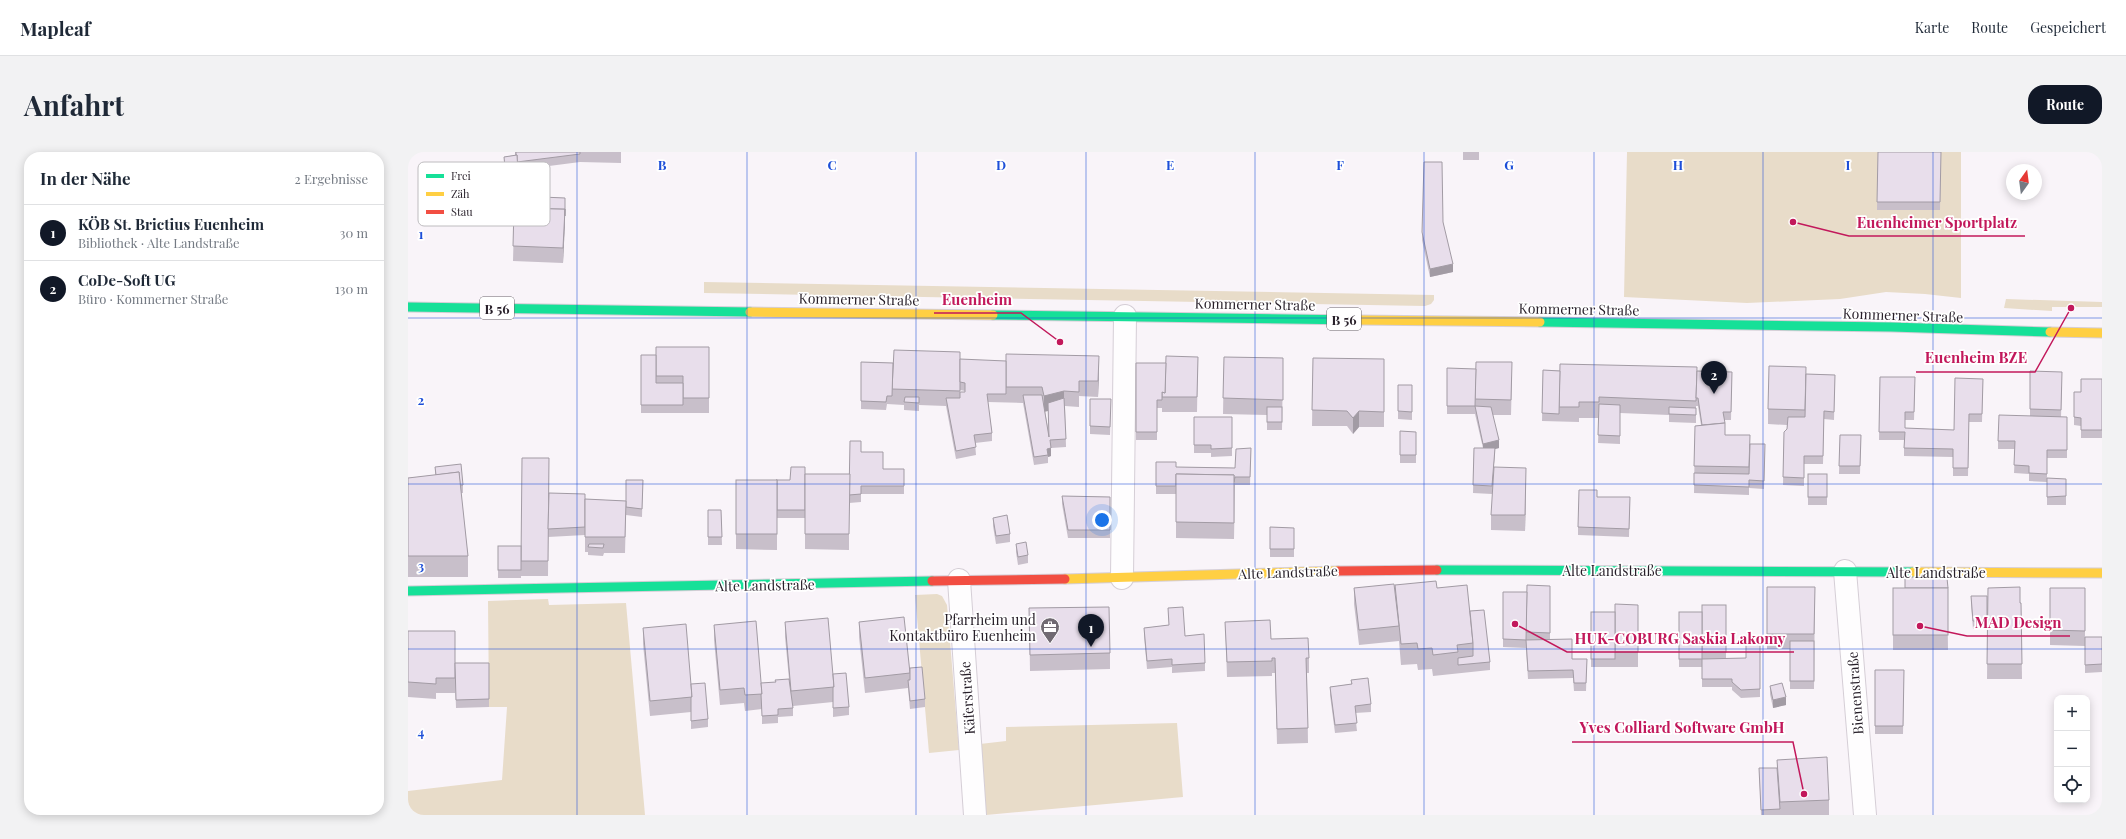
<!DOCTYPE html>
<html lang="de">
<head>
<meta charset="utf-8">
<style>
	body { margin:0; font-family:"Playfair Display",serif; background:#f2f2f3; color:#1f2937 }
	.controls { position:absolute; right:12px; bottom:12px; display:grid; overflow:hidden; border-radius:8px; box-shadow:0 2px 10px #0003 }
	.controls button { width:36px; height:36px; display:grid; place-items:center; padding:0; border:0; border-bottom:1px solid #e0e1e3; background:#fff; color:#1f2937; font:20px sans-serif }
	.compass { position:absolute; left:1598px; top:12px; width:36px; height:36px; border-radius:50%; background:#fff; box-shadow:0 2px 10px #0003; rotate:14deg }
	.you { position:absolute; left:694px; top:368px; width:14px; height:14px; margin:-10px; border:3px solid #fff; border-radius:50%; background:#1a73e8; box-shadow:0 0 0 6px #1a73e833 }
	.badge { display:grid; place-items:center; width:26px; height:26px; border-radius:50%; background:#111827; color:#fff; font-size:13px; font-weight:700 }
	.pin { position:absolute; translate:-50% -33px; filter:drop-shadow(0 1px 2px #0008) }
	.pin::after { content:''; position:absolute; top:21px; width:14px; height:12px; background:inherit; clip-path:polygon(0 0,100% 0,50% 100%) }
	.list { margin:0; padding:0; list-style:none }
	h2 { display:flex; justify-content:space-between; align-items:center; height:52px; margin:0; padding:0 16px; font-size:17px }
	h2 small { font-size:13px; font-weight:400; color:#747a83 }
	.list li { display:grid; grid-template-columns:26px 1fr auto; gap:12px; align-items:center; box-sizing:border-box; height:56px; padding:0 16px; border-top:1px solid #e0e1e3 }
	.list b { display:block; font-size:15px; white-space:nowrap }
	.list p { margin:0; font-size:13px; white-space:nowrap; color:#747a83 }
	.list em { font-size:13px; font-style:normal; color:#747a83 }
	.icon { flex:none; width:22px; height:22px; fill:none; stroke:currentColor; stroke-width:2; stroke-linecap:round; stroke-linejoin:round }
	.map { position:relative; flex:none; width:1694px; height:663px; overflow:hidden; border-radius:16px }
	header { display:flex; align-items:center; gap:24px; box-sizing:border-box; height:56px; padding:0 20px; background:#fff; border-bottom:1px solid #e0e1e3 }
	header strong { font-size:19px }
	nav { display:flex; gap:22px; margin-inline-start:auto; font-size:14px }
	.intro { display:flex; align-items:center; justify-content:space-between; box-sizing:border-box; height:96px; padding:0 24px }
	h1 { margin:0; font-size:28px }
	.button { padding:10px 18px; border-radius:16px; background:#111827; color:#fff; font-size:14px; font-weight:700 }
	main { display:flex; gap:24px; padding:0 24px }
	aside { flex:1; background:#fff; border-radius:16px; box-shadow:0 2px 10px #0003 }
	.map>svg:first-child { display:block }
	.green { fill:#e8dcc9 }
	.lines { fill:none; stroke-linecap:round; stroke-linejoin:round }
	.street-casing { stroke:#d5ced6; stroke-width:24 }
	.fast-casing { stroke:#d5ced6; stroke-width:11 }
	.slow-casing { stroke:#d5ced6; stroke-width:11 }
	.jam-casing { stroke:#d5ced6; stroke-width:11 }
	.street { stroke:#fefdfe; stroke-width:22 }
	.fast { stroke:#16e098; stroke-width:9 }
	.slow { stroke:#ffcf43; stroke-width:9 }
	.jam { stroke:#f24e42; stroke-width:9 }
	.wall { fill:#c8bfca; fill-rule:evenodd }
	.shaded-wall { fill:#a29ba4 }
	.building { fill:#e8deeb; stroke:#a29ba4 }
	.grid { fill:none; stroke:#1d4ed8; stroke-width:1; stroke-opacity:0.55 }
	.labels { text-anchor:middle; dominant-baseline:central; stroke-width:3.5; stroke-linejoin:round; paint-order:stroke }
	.shield { fill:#fff; stroke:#686269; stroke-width:1 }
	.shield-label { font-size:13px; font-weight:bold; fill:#271f29 }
	.street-label { font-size:14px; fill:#271f29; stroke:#fff }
	.poi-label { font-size:14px; fill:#271f29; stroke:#fff; text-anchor:end }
	.key { fill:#fff; stroke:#bebcbf; stroke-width:1 }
	.key-label { font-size:11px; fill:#271f29 }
	.grid-label { font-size:13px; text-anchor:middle; font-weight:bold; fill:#1d4ed8; stroke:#fff; stroke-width:3.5; stroke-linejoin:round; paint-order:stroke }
	.leader { fill:none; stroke:#c2185b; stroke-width:1.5 }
	.callout-dot { fill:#c2185b; stroke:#fff; stroke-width:1.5 }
	.callout-label { font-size:15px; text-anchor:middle; font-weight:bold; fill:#c2185b; stroke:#fff; stroke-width:3.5; stroke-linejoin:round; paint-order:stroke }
</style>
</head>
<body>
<header>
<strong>Mapleaf</strong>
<nav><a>Karte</a><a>Route</a><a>Gespeichert</a></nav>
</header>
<div class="intro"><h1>Anfahrt</h1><a class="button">Route</a></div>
<main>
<aside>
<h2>In der Nähe<small>2 Ergebnisse</small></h2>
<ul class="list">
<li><span class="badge">1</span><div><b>KÖB St. Brictius Euenheim</b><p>Bibliothek · Alte Landstraße</p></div><em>30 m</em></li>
<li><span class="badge">2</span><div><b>CoDe-Soft UG</b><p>Büro · Kommerner Straße</p></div><em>130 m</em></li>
</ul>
</aside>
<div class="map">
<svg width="1694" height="663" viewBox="0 0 1694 663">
	<rect width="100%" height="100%" fill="#f9f4f9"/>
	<g class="green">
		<path d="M1219 0H1553V146L1517 142 1478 140 1432 147 1339 151 1216 145Z"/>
		<path d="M296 130 1026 143V148L1023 152 1017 154 296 141Z"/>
		<path d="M1598 147 1694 150V155H1644V159L1596 156Z"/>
		<path d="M529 442 534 444 539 453 551 598 521 601 507 443Z"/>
		<path d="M140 447 141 453 218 451 237 663H0V639L94 628 99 555H81L80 449Z"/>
		<path d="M769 571 775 645 578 663 572 592 598 589V575Z"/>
	</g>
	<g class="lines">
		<g class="street-casing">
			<g id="street">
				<path d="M1437 419 1457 663"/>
				<path d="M714 426 717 164"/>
				<path d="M551 428 567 663"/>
			</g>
		</g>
		<g class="fast-casing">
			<g id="fast">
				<path d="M0 155 342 160"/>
				<path d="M585 163 949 168"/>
				<path d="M1132 170 1483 175 1642 180"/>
				<path d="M1029 418 1505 420"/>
				<path d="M0 439 524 429"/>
			</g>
		</g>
		<g class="slow-casing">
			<g id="slow">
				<path d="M342 160 585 163"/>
				<path d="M949 168 1132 170"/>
				<path d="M1642 180 1694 181"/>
				<path d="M1505 420 1694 421"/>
				<path d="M657 427 930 419"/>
			</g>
		</g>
		<g class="jam-casing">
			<g id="jam">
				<path d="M930 419 1029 418"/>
				<path d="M524 429 657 427"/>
			</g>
		</g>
		<use href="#street" class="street"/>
		<use href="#fast" class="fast"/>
		<use href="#slow" class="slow"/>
		<use href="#jam" class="jam"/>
	</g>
	<g class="wall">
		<path d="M107 0H213V11L172 10 110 18 111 44 157 46 155 111 105 109 106 71H101L96 20V5L107 3Z"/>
		<rect x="1055" y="0" width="16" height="8"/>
		<path d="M1470 0H1533L1532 58H1469Z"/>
		<path d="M1016 10 1035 70 1045 120 1022 125 1014 88Z"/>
		<path d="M301 195V261H233V203H248Z"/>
		<path d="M790 205 789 260H754V256H749V288H728V211H758Z"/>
		<path d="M816 205 875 206 874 278H859V263L815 262Z"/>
		<path d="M905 206 976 223V275H951L945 282 939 274H904Z"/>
		<path d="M552 207 691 220 690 245 671 244V255L657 254 658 295 643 296V304L640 305V311L626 313 615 251 580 250 584 281V289L567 291 568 303 548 307 538 254 511 253V259L496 258V253L479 252 478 258 453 257V210L485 211ZM552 236V238L557 239V240H552ZM637 259H640L641 282Z"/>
		<path d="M1039 216 1104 225 1103 263H1085L1091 296 1087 297 1084 342 1065 341 1066 296H1075L1067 262H1039Z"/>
		<path d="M1135 218 1289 224 1324 220 1323 268H1316L1317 283 1342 292H1357L1356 337 1341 336V343L1286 341 1287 274 1293 273 1290 254H1288V243V271L1261 270V263L1212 261V292L1190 291 1191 266H1171V270L1134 269Z"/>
		<path d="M1622 219 1654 235 1653 265H1659V306H1639V330L1621 329V322L1606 321 1607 297H1590V289L1622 264Z"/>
		<path d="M1398 222 1427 223 1426 268 1416 267 1415 312H1396V334L1375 333 1376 280 1379 277V273L1360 272V257Z"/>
		<path d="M1472 225 1507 233 1506 268H1497V276L1546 278 1575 227 1574 270H1561L1560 324H1545V305L1496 304V288H1471Z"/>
		<path d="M1694 227V286H1673V274L1666 273V240H1673Z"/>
		<path d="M990 233H1004V268L990 267Z"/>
		<path d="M682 247H703L702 283 682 282Z"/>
		<path d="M786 265H824V304L803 305V301H786Z"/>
		<path d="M992 279 1008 280V311H992Z"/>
		<path d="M1432 283H1453L1452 322H1431Z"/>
		<path d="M843 296 842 333H827L826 387 768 386V339V342H748V310L768 315 827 316Z"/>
		<path d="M453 300 475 317H496V342H453V350L441 351V398L397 397V366H369V398L328 397V328H382L397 322H441Z"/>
		<path d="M141 306 140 424H113V423V426H90V394H113Z"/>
		<path d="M27 315 55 333V341H53L60 404V425H0V326L27 323Z"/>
		<path d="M1419 322V353H1400V345Z"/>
		<path d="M1639 326 1658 327V353H1639Z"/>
		<path d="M235 328 234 365 218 363 217 401H196L195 404 180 403V400H177V383L140 385 141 341 177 347 218 349Z"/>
		<path d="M1118 331 1117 379 1083 378V363Z"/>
		<path d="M654 344 702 345V386H660L654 352Z"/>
		<path d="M1189 345H1222L1221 385 1170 383V375Z"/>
		<path d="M300 358H313L314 393H300Z"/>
		<path d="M585 366 602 382V390L588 392 585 374Z"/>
		<path d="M862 375 886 376V405H862Z"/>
		<path d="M608 392 620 403V411L610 413 608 400Z"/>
		<path d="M1539 426 1540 498H1485V436H1497Z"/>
		<path d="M987 433 1029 436 1062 459 1082 510V518L1025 524 1024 517 1010 518 1009 512 993 513 991 489 951 493 946 452V436L987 442Z"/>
		<path d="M1142 434V487L1164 507H1179L1178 539H1166L1165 526 1120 527 1118 496 1095 495V440H1119Z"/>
		<path d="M1359 435H1407L1406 537H1382V497H1359Z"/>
		<path d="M1580 436 1613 451 1614 527H1579Z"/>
		<path d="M1642 436H1677V494L1642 493Z"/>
		<path d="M1563 444H1579V477H1565L1563 452Z"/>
		<path d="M1230 453V515H1183V460H1207Z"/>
		<path d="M1318 453V507L1338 506 1352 484V545L1333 546 1324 538V535H1294V515H1271V460H1294Z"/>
		<path d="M621 456 702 501V517L622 519Z"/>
		<path d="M760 456 777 484 797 511V519L764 521V515L739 517 736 484V476L761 473Z"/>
		<path d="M377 470 425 522 441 555V563L425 565V550L385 554V564L370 565V571L354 572V557L337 559 336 551 312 553 306 488V473L353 531 367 530 381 527 377 485Z"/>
		<path d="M451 470 502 516 517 547V555L502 557 500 536 457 541 451 485Z"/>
		<path d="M817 470 863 487 901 506V521H899L900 591 869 592 867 521H864V524L819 525Z"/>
		<path d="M235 476 283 532 300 567V575L283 577V560L242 564 235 492Z"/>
		<path d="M0 479 47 517 81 511V555L48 556 47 526V541H28V547L0 545Z"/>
		<path d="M1677 485H1694V520L1677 521Z"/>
		<path d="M1467 518H1496L1495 582H1467Z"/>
		<path d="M943 528 963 552V560L947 561 949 579 927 581 922 543V535L943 532Z"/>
		<path d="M1362 534 1378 553 1365 556 1362 542Z"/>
		<path d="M1369 608 1421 648V663H1353L1351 616H1369Z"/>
	</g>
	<g class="shaded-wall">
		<path d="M157 46V72L155 111V96Z"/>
		<path d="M1045 112V120L1022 125V117Z"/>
		<path d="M691 204V220L690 245V229Z"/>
		<path d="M656 239V254L640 251V259L636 260V244Z"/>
		<path d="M951 259V275L945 282V266Z"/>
		<path d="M1091 288V296L1087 297 1084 342V334L1075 300V292Z"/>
		<path d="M643 296V304L640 305 639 297Z"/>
		<path d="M1118 316V331L1117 379V363Z"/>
		<path d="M1378 545V553L1365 556V548Z"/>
	</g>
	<g class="building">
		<path d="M108 0H172V2L109 10V3H108Z"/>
		<path d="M1470 0H1533L1532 50H1469Z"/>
		<path d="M109 3 112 56 157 57 155 96 105 94 106 56H101L96 5Z"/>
		<path d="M1016 10H1034L1035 70 1045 112 1022 117 1014 80Z"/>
		<path d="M111 44 157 46V64V57L112 56Z"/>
		<path d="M248 195H301V246H275V224H248Z"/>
		<path d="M486 198 552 200V239L484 237Z"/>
		<path d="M598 202 691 204 690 229H671V240L656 239 636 244 634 235H598Z"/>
		<path d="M233 203H248V231H275V253H233Z"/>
		<path d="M758 204 790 205 789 245H754V240L757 241Z"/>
		<path d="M816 205 875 206V248L815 246Z"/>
		<path d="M905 206 976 207V260L951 259 945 266 939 259 904 258Z"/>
		<path d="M552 207 598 209V242H579L584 281 566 283 568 295 548 299 538 246H552V240H557V231L552 230Z"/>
		<path d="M453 210 485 211 484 244H479L478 250 453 249Z"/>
		<path d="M1068 210H1104L1103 248 1067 247Z"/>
		<path d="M728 211H758L757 241 754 240V248H749V280H728Z"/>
		<path d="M1152 212 1289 215 1288 249 1191 245V250H1171V255H1151Z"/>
		<path d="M1361 214 1398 215 1397 258 1360 257Z"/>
		<path d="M1039 216 1068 217 1067 254H1039Z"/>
		<path d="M1135 218 1152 219 1151 262 1134 261Z"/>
		<path d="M1289 219 1324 220 1323 260H1315L1317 271 1294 273 1290 246H1288Z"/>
		<path d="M1622 219 1654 220 1653 258 1622 257Z"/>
		<path d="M1398 222 1427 223 1426 260 1416 259 1415 304H1396V326L1375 325 1376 280 1379 277 1380 265H1397Z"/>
		<path d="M1472 225H1507L1506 260H1497V276L1546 278 1547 226 1575 227 1574 262H1561L1560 316H1545V297L1496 296 1497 280H1471Z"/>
		<path d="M1673 227H1694V278H1673V266L1666 265V240H1673Z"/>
		<path d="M990 233H1004V260L990 259Z"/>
		<path d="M615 243H634L641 285 640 251 656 246 658 287 642 288 643 296 639 297 640 303 626 305Z"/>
		<path d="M497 245H511V251L496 250Z"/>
		<path d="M682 247H703L702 275 682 274Z"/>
		<path d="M1191 252 1212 253V284L1190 283Z"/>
		<path d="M1067 254 1083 255 1091 288 1075 292Z"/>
		<rect x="859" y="255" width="15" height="15"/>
		<path d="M1261 255 1288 256V263L1261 262Z"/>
		<path d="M1591 263 1659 265V298H1639V322L1621 321V314L1606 313 1607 289H1590Z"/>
		<path d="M786 265H824V296L803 297V293H786Z"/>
		<path d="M1317 271V283H1342L1341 315 1286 314 1287 274Z"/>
		<path d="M992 279 1008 280V303H992Z"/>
		<path d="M1432 283H1453L1452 314H1431Z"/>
		<path d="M442 289H453V300H475V317H496V334H453V342L441 343Z"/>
		<path d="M1342 292H1357L1356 329 1341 328V335L1286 333V321L1341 322Z"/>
		<path d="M843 296 842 325H827L826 330V323L768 322V334H748V310H768V315L827 316 828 297Z"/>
		<path d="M1066 296H1087L1084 334 1065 333Z"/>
		<path d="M114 306H141L140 409H113Z"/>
		<path d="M53 312 55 333H52L51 320 28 323 27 315Z"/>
		<path d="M383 315H397V358H369V328H368H382Z"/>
		<path d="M1086 315 1118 316 1117 363H1083Z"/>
		<path d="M51 320 60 404H0V326Z"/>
		<path d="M397 322H442L441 382H397Z"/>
		<path d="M768 322 826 323V371L768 370Z"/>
		<rect x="1400" y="322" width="19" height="23"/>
		<path d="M1639 326 1658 327V344L1639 345Z"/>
		<path d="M218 328H235L234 357 218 355Z"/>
		<rect x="328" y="328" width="41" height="54"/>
		<path d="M1171 338H1189V345H1222L1221 377 1170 375Z"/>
		<path d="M141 341 177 342V375L140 377Z"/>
		<path d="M654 344 702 345V378H660Z"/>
		<path d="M177 347 218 349 217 385H177Z"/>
		<path d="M300 358H313L314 385H300Z"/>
		<path d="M599 363 602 382 588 384 585 366Z"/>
		<path d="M862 375 886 376V397H862Z"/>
		<path d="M618 390 620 403 610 405 608 392Z"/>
		<path d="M181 392H196L195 396 180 395Z"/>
		<rect x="90" y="394" width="23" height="24"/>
		<path d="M1497 425 1539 426 1540 436H1497Z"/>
		<path d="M1028 429 1029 436 1059 433 1065 491 1049 493 1050 500 1025 503 1024 496 1010 497 1009 491 993 492 987 433Z"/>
		<path d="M986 432 991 474 951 478 946 436Z"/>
		<path d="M1119 433 1142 434V481L1118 480Z"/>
		<path d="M1359 435H1407L1406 482H1359Z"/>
		<path d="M1612 435V451H1613L1614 512H1579L1580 436Z"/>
		<rect x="1485" y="436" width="55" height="47"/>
		<path d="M1642 436H1677V479L1642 478Z"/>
		<path d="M1095 440H1119L1118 488 1095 487Z"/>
		<path d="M1563 444H1579V469H1565Z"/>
		<path d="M1207 452 1230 453V500H1207Z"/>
		<rect x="1294" y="453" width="24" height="47"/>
		<path d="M701 455 702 501 622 503 621 456Z"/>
		<path d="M775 455 777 484 796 482 797 511 764 513V507L739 509 736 476 761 473 760 456Z"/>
		<path d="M1076 458 1082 510 1050 513V506L1065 504V491L1062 459Z"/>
		<rect x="1183" y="460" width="24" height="47"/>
		<rect x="1271" y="460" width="23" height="47"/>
		<path d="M496 465 502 521 457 526 451 470Z"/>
		<path d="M420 466 426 535 383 539 377 470Z"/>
		<path d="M862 468 863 487 900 486 901 506H898L900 576 869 577 867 506H864V509L819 510 817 470Z"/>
		<path d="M348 469 354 542 337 543 336 536 312 538 306 473Z"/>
		<path d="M278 472 284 545 242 549 235 476Z"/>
		<path d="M0 479H47V526H28V532L0 530Z"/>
		<path d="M1338 484H1352V537L1333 538 1324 530V527H1294V507L1338 506Z"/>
		<path d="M1677 485H1694V512L1677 513Z"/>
		<path d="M1164 487V507H1179L1178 531H1166L1165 518 1120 519 1118 488Z"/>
		<rect x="1382" y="489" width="24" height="40"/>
		<path d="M47 511H81V547L48 548Z"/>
		<path d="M514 515 517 547 502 549 500 528H502V516Z"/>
		<path d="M1467 518H1496L1495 574H1467Z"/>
		<path d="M438 521 441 555 425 556V535H426L425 522Z"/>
		<path d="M960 526 963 552 947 554 949 571 927 573 922 535 944 532 943 528Z"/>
		<path d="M381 527 385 556 370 557V563L354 564 353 542H354L353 531 368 530 367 528Z"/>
		<path d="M297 531 300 567 283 569V545H284L283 532Z"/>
		<path d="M1374 531 1378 545 1365 548 1362 534Z"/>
		<path d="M1419 605 1421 648 1372 650 1369 608Z"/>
		<path d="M1351 616H1369L1372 657 1353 658Z"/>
	</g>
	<path class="grid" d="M169 0V663M339 0V663M508 0V663M678 0V663M847 0V663M1016 0V663M1186 0V663M1355 0V663M1525 0V663M0 166H1694M0 332H1694M0 497H1694"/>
	<defs>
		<g id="office-pin" transform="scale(1)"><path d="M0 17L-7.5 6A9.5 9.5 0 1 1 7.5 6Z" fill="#706a72" stroke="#fff"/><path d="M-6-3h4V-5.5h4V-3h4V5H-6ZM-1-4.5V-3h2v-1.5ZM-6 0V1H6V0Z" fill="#fff"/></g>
	</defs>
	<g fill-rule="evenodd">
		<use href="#office-pin" x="642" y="475"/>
	</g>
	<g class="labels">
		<g class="shield">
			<rect x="72" y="145" width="34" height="22" rx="3"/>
			<rect x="919" y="156" width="34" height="22" rx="3"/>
		</g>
		<g class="shield-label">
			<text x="89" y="156">B 56</text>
			<text x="936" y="167">B 56</text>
		</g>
		<g class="street-label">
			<text transform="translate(451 147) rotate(1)">Kommerner Straße</text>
			<text transform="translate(847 152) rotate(1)">Kommerner Straße</text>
			<text transform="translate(1171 157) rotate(1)">Kommerner Straße</text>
			<text transform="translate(1495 163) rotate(2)">Kommerner Straße</text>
			<text x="1204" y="418">Alte Landstraße</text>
			<text transform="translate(880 420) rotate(-2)">Alte Landstraße</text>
			<text x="1528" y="420">Alte Landstraße</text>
			<text transform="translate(357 433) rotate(-1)">Alte Landstraße</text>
			<text transform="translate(1447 541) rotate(-94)">Bienenstraße</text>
			<text transform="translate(559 546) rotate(-94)">Käferstraße</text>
		</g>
		<g class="poi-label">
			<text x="628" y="467">Pfarrheim und<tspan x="628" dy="16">Kontaktbüro Euenheim</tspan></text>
		</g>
	</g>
	<rect x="10" y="10" width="132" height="64" rx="6" class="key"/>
	<rect x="18" y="22" width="18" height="4" fill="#16e098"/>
	<rect x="18" y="40" width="18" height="4" fill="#ffcf43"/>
	<rect x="18" y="58" width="18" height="4" fill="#f24e42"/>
	<g class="key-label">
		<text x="43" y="28">Frei</text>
		<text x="43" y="46">Zäh</text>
		<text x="43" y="64">Stau</text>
	</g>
	<g class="grid-label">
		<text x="254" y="18">B</text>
		<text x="424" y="18">C</text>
		<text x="593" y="18">D</text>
		<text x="762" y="18">E</text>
		<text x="932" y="18">F</text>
		<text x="1101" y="18">G</text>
		<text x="1270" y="18">H</text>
		<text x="1440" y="18">I</text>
		<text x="13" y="87">1</text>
		<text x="13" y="253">2</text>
		<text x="13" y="419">3</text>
		<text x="13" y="585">4</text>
	</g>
	<path class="leader" d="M1385 70L1441 84H1617M652 190L613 161H526M1663 156L1627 220H1508M1512 474L1559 484H1662M1107 472L1159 500H1386M1396 642L1385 590H1164"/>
	<g class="callout-dot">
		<circle cx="1385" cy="70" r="4"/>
		<circle cx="652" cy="190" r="4"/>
		<circle cx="1663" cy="156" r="4"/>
		<circle cx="1512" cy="474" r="4"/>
		<circle cx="1107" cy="472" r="4"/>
		<circle cx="1396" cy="642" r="4"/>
	</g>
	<g class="callout-label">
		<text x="1529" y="76">Euenheimer Sportplatz</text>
		<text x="569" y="153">Euenheim</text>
		<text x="1568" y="211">Euenheim BZE</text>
		<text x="1610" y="476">MAD Design</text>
		<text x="1272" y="492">HUK-COBURG Saskia Lakomy</text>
		<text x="1274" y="581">Yves Colliard Software GmbH</text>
	</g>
</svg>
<div class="controls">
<button>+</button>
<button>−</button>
<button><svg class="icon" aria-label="locate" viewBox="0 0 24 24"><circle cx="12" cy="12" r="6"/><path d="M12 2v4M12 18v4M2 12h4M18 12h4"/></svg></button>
</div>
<svg class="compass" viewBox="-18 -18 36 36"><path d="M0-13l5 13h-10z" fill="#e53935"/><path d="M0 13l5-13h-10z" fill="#747a83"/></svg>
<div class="you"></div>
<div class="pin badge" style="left:683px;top:495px">1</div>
<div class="pin badge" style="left:1306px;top:242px">2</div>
</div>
</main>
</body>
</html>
